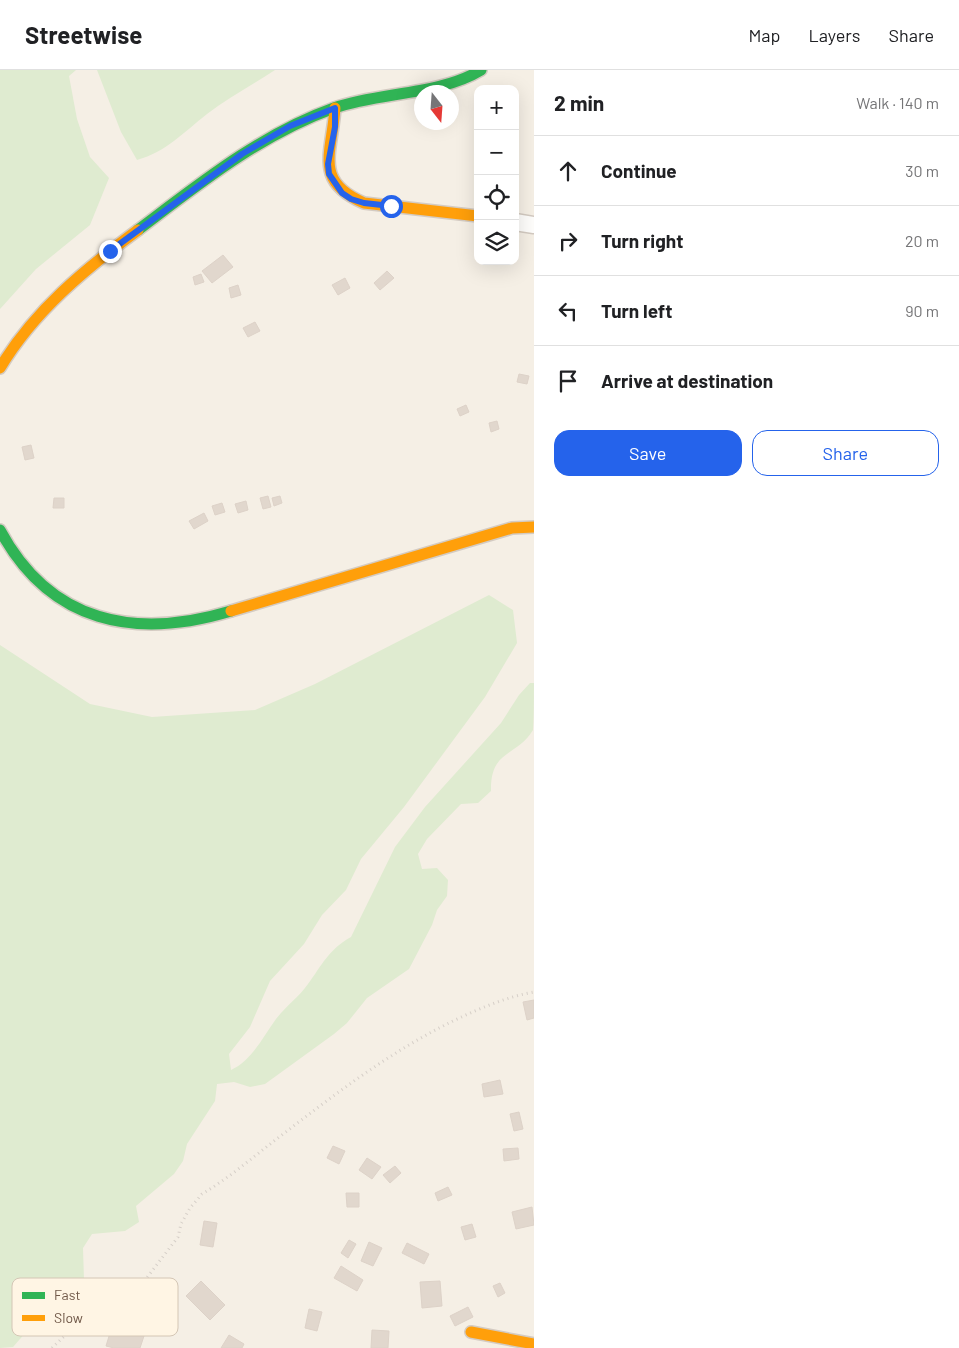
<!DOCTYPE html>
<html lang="en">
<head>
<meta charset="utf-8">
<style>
	body { margin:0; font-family:Barlow,sans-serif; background:#f6f6f6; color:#202124 }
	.controls { position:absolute; right:15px; top:15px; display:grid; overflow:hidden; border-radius:10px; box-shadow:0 5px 20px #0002 }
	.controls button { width:45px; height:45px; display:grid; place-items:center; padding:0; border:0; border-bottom:1px solid #e0e0e0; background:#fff; color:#202124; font:25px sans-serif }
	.compass { position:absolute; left:414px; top:15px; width:45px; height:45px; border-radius:50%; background:#fff; box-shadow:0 5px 20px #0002; rotate:163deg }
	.stop { position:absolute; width:15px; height:15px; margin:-11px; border:4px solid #2563eb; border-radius:50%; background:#fff }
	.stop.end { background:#2563eb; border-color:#fff; box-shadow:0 1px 5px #0008 }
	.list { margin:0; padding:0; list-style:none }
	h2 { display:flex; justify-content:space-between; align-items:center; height:65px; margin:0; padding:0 20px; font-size:21px }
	h2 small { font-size:16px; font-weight:400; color:#757577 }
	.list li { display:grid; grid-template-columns:32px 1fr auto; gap:15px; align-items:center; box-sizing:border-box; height:70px; padding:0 20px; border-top:1px solid #e0e0e0 }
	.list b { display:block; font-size:19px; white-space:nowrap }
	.list em { font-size:16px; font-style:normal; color:#757577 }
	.actions { display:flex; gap:10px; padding:15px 20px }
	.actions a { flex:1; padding:11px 0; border:1px solid #2563eb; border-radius:15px; text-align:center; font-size:18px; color:#2563eb }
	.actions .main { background:#2563eb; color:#fff }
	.icon { flex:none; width:28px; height:28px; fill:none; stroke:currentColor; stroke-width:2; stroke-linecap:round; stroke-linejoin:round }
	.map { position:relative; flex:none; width:534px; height:1278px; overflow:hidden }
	header { display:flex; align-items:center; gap:30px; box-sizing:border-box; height:70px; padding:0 25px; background:#fff; border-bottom:1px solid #e0e0e0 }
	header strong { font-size:24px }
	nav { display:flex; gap:28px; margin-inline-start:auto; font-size:18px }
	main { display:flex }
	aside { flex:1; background:#fff }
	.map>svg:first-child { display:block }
	.green { fill:#dfebd0 }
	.building { fill:#e1d7cd; stroke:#ddd2c8 }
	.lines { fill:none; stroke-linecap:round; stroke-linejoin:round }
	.street-casing { stroke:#d3cac1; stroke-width:19 }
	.fast-casing { stroke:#d4cbc2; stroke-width:14 }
	.slow-casing { stroke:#d4cbc2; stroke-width:14 }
	.path { stroke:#d6cfc8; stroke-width:3; stroke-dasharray:1 4; stroke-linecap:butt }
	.street { stroke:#fefdfb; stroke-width:16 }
	.fast { stroke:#30b455; stroke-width:11 }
	.slow { stroke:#ff9f0a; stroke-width:11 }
	.route { stroke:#2563eb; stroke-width:6 }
	.key { fill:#fff5e4; stroke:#d4c6b5; stroke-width:1 }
	.key-label { font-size:14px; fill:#705848 }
</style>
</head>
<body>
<header>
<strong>Streetwise</strong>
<nav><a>Map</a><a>Layers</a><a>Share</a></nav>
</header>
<main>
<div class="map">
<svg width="534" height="1278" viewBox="0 0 534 1278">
	<rect width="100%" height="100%" fill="#f5efe5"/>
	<g class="green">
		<path d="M0 0H76L69 6 77 49 90 87 109 108 90 155 36 199 0 239Z"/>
		<path d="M97 0H275C252 15 228 28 207 44 184 62 166 82 137 90L121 62Z"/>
		<path d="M489 525 513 540 517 573 485 627 404 737 361 789 346 820 322 845 304 874 270 911 250 957 229 984 231 1000C252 990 263 967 276 949 286 936 299 927 308 914 322 895 329 879 351 867L395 777 425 737 501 653 519 625 530 613H534C534 624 534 652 533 660 517 687 490 679 491 721L478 733 461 734 427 769 418 784 422 799 437 798 448 810 447 826 437 840 432 855 409 899 367 928 347 953 334 964 265 1014 250 1017 234 1012 217 1014 215 1031 187 1074 183 1091 174 1104 136 1136 139 1152 125 1161 92 1164 83 1178 84 1210 34 1253 13 1277 0 1278V575L90 634 152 647 255 640 315 614Z"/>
	</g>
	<g class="building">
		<path d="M223 185 233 197 212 213 202 201Z"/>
		<path d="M387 201 394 208 380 220 374 213Z"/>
		<path d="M201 204 204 212 195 215 193 207Z"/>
		<path d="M345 208 350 218 338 225 332 215Z"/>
		<path d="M238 215 241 225 231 228 229 218Z"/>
		<path d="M255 252 260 261 248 267 243 258Z"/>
		<path d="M519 304 529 306 527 314 517 312Z"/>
		<path d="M466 335 469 342 460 346 457 339Z"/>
		<path d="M497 351 499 359 491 362 489 353Z"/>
		<path d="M31 375 34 388 25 390 22 377Z"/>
		<path d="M268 426 271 437 263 439 260 428Z"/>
		<path d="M280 426 282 433 274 436 272 428Z"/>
		<path d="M54 428H64V438H53Z"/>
		<path d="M246 431 248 440 238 443 235 434Z"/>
		<path d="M222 433 225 442 215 445 212 436Z"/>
		<path d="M204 443 208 451 194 459 189 451Z"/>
		<path d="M534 930V948L527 950 523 932Z"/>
		<path d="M500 1010 503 1024 484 1027 482 1014Z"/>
		<path d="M519 1042 523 1059 514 1061 510 1044Z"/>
		<path d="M333 1076 345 1081 339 1094 327 1088Z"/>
		<path d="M518 1078 519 1089 504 1091 503 1079Z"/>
		<path d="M367 1088 381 1097 372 1109 359 1100Z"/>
		<path d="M395 1096 401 1103 390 1113 383 1105Z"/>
		<path d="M448 1117 452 1125 438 1131 435 1123Z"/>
		<path d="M346 1123H359V1137H347Z"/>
		<path d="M532 1137 534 1155 516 1159 512 1142Z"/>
		<path d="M204 1151 217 1153 213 1177 200 1175Z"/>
		<path d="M472 1154 476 1167 465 1170 461 1157Z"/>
		<path d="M349 1170 356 1174 348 1188 341 1183Z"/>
		<path d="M369 1172 382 1178 373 1196 361 1191Z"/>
		<path d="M407 1173 429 1184 424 1194 402 1183Z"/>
		<path d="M341 1196 363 1210 357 1221 334 1208Z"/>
		<path d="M201 1211 225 1235 210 1250 186 1226Z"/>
		<path d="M440 1211 442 1236 422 1238 420 1212Z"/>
		<path d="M500 1213 505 1223 498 1227 493 1216Z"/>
		<path d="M468 1237 473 1247 455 1256 450 1246Z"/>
		<path d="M309 1239 322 1242 317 1261 305 1258Z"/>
		<path d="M114 1250 146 1260 140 1278H114L106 1276Z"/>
		<path d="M372 1260 389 1261 388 1278H371Z"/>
		<path d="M229 1265 244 1274 242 1278H221Z"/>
	</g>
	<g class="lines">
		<g class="street-casing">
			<path id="street" d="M515 152 534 155"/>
		</g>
		<g class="fast-casing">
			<g id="fast">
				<path d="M138 160C199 114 261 64 334 38 380 22 440 25 481 0"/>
				<path d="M0 460C50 553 135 570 231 541"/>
			</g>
		</g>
		<g class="slow-casing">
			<g id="slow">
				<path d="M335 38C332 83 313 111 364 133L478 146"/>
				<path d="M0 298C34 241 85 199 138 160"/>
				<path d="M231 541 512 458 534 457"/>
				<path d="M471 1262 534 1274"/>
			</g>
		</g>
		<path class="path" d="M52 1278 83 1248 129 1224 142 1214 178 1167 181 1154 190 1138 202 1124C229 1108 253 1087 278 1068 335 1024 391 981 455 950 481 938 506 927 534 922"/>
		<use href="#street" class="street"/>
		<use href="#fast" class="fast"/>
		<use href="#slow" class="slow"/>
	</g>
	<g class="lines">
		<path class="route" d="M110 181 242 84 290 56 335 38V57L328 94 329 104 342 123 351 129 364 133 391 136"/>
	</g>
	<rect x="12" y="1208" width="166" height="58" rx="8" class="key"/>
	<rect x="22" y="1222" width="23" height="7" fill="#30b455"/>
	<rect x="22" y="1245" width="23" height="6" fill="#ff9f0a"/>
	<g class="key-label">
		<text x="54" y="1230">Fast</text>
		<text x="54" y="1253">Slow</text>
	</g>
</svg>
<div class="controls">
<button>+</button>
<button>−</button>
<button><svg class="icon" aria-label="locate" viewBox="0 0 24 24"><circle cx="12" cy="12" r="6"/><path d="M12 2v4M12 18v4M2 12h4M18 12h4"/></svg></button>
<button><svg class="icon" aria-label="layers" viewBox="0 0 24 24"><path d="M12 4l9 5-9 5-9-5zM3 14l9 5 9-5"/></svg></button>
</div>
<svg class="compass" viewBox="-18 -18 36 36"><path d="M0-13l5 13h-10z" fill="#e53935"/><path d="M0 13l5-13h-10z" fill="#757577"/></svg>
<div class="stop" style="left:391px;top:136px"></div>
<div class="stop end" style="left:110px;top:181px"></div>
</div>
<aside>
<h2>2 min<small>Walk · 140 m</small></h2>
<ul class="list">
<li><svg class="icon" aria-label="ahead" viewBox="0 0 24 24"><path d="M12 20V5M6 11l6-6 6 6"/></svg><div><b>Continue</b></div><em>30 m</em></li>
<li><svg class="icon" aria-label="right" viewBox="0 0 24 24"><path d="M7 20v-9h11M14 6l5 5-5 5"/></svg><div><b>Turn right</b></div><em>20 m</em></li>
<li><svg class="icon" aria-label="left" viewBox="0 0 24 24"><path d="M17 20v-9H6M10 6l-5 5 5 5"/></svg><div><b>Turn left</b></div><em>90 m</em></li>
<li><svg class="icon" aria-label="arrive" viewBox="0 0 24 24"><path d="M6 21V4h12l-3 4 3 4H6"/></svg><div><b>Arrive at destination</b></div></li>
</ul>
<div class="actions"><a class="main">Save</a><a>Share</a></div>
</aside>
</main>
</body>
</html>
